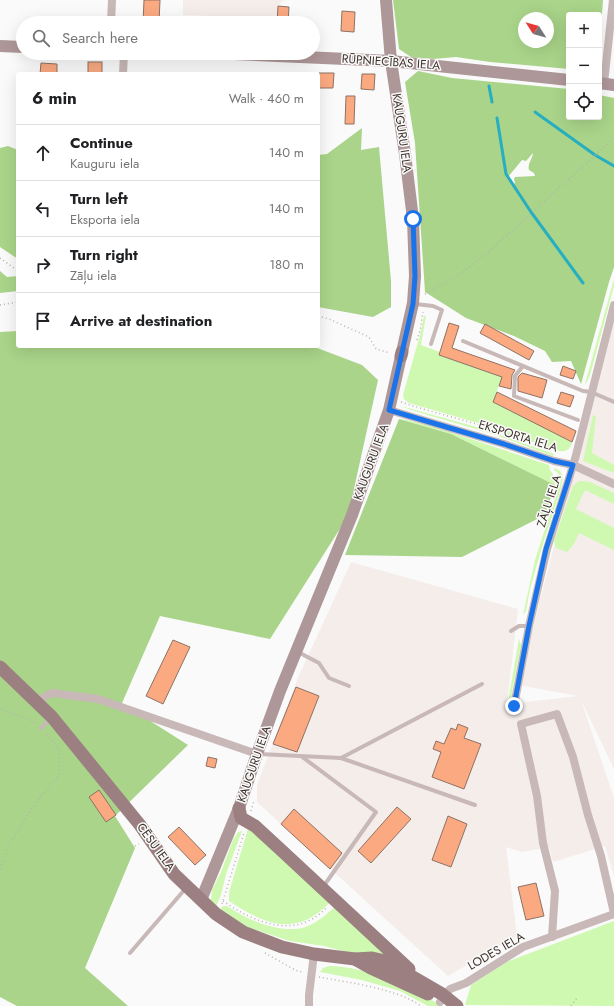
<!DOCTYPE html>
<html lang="en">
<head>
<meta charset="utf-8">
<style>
	body { margin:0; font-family:Jost,sans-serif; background:#f2f2f2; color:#202124 }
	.controls { position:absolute; right:12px; top:12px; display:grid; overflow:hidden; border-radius:4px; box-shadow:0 4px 16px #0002 }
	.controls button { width:36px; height:36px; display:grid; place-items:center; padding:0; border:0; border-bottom:1px solid #e0e0e0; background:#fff; color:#202124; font:20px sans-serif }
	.compass { position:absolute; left:518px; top:12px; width:36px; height:36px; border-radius:50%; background:#fff; box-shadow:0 4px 16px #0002; rotate:306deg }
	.stop { position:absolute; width:12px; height:12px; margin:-9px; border:3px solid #1a73e8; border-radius:50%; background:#fff }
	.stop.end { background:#1a73e8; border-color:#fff; box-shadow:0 1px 4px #0008 }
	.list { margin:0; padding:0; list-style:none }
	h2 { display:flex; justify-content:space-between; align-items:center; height:52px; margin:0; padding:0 16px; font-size:17px }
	h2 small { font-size:13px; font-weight:400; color:#757577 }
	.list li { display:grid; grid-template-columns:26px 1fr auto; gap:12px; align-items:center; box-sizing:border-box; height:56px; padding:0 16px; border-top:1px solid #e0e0e0 }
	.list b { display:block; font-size:15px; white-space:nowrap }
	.list p { margin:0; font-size:13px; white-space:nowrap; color:#757577 }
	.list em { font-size:13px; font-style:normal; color:#757577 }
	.icon { flex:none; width:22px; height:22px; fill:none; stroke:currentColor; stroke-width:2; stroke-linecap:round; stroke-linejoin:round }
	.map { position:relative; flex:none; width:614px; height:1006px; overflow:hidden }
	.search { position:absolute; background:#fff; box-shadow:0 4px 16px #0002; left:16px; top:16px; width:304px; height:44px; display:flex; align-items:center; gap:10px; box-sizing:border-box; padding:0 14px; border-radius:22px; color:#757577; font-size:15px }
	.panel { position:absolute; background:#fff; box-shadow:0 4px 16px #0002; left:16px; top:72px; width:304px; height:276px; border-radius:4px }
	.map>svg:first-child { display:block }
	.built { fill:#f5edea }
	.green { fill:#cff9b0 }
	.forest { fill:#a9d489; fill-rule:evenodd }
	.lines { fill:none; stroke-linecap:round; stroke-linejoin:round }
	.stream { stroke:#27aec0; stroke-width:3 }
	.building { fill:#faa980; stroke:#8e7265 }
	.path { stroke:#b8b3b1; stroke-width:1.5; stroke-dasharray:1 3; stroke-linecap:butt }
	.lane { stroke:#c8b8b8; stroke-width:4 }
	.street { stroke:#c8b8b8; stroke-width:8 }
	.secondary { stroke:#ae9798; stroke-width:12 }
	.primary { stroke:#9c8081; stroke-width:13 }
	.route { stroke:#1a73e8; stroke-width:5 }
	.labels { text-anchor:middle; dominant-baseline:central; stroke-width:3; stroke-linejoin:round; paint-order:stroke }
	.street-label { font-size:12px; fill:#3e322c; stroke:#fafafa }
</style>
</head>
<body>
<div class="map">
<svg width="614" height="1006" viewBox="0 0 614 1006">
	<rect width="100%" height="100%" fill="#fafafa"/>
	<g class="built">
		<path d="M183 0H288L282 1 278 6 277 23H241L240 17 183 15Z"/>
		<path d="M614 316V769L581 700 614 798V876L605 846 553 862 549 847 522 852 506 847 517 936 448 976 257 802V785L297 680 351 562 518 609 507 704 578 696 518 685Z"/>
	</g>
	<g class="green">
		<path d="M614 279V286L590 375 587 382 585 384Z"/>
		<path d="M424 316H426L421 345 440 352 439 355 444 357 502 377 493 402 572 442C570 450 566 452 559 451L478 423 409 403 404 399 403 395 420 335Z"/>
		<path d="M401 406 480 428 554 454 553 456 496 435 411 410Z"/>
		<path d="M593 415 596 416 592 453 614 465V473L583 461Z"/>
		<path d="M399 419 407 420 434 427 549 465 550 470 556 479 555 485 451 434Z"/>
		<path d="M555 468 560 471 563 477 561 488 542 547 530 589 526 611 523 615 535 560 561 480 559 474 554 470Z"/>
		<path d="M579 481 590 482 614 493V504L585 490 576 509 614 528V550L579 533 574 544 567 552 556 548 554 541 573 486Z"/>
		<path d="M519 639 521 645 510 702H508Z"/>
		<path d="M248 829 253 830 331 901C298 938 265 925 229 901V892Z"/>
		<path d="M242 831 226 874 221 895 215 909 211 900 212 890 221 872 233 840 238 832Z"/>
		<path d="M223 906H227C247 920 284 936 308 926 318 922 328 913 336 906L389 955 362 956 324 946 290 941 238 924 219 911Z"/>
		<path d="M614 921V1006L465 1005 471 985 507 962Z"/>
		<path d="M329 966C364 966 412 986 441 1006H428L400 991 362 980 320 972 323 968Z"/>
	</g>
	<g class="forest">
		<path d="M393 0H603L599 58V15H569V69L490 62 456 57 433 59 411 57 399 49ZM524 18H548V42H524Z"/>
		<path d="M418 71 452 78 569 89V117H599V95L614 98V267L609 282 581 384 571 361 552 362 545 351 514 336 466 318 425 292 415 143 405 82ZM533 153C533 158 527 164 529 170L534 173 535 176 515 177 514 179 515 183 513 185 508 177 522 160 526 161Z"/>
		<path d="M362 128 361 150 379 147 391 281V307L373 317 318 307V155L327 154Z"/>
		<path d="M8 146 18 150V259L0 247V148Z"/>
		<path d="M0 271 7 277 18 276V291L0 293Z"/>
		<path d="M18 331V346H312L362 365 378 380 348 516 270 639 160 616 122 703 188 745 115 816 135 848 85 968 128 1006H17L0 997V332Z"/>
		<path d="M399 419 451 434 555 485 545 515 462 557 345 555Z"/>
	</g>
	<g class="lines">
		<g class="stream">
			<path d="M489 86 492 102"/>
			<path d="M535 112 595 155 614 166"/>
			<path d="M497 118 506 174 531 212 583 283"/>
		</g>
	</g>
	<g class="building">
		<path d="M144 0H160L159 23H143Z"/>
		<path d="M278 6 289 7 288 23H277Z"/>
		<path d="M342 11 355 12 354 32 341 31Z"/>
		<rect x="88" y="62" width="14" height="12"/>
		<path d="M41 63 57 64V74H40Z"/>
		<path d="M319 73H334L333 88H318Z"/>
		<path d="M362 74H375L374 90 361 89Z"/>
		<path d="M346 96H355L354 124H345Z"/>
		<path d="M449 323 459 326 452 348 515 370 512 375 511 389 499 386 502 377 439 355Z"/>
		<path d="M485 324 534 351 529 360 480 333Z"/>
		<path d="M563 366 576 371 573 379 560 375Z"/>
		<path d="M522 373 547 380 542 398 518 391V377Z"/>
		<path d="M497 392 576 431 572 442 493 402Z"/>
		<path d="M561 392 574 396 570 407 557 403Z"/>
		<path d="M173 640 190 647 163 704 146 696Z"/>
		<path d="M296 687 319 696 297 752 273 744Z"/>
		<path d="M458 724 468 728 464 738 481 744 464 789 432 777 441 752 433 749 436 741 444 744 451 728 456 730Z"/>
		<path d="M208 757 217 759 215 768 206 766Z"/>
		<path d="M99 790 116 815 106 822 89 797Z"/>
		<path d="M397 807 411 819 371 863 358 851Z"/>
		<path d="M294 809 342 853 330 869 281 824Z"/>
		<path d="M448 816 467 824 451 867 432 860Z"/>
		<path d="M179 827 206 855 195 865 168 837Z"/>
		<path d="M536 883 544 916 526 920 518 887Z"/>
	</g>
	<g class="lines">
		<g class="path">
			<path d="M0 258 18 271"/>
			<path d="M425 294 459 275 485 255 614 138"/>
			<path d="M0 305 18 302"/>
			<path d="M318 316 329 319 369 337 376 349 390 353"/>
			<path d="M417 340 420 331 423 312"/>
			<path d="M401 402C440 415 480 423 518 438"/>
			<path d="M0 709 26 718 37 724"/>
			<path d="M251 811 254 801"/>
			<path d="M135 846 139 844"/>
			<path d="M0 869 8 846 32 808 59 775V749L45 732"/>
			<path d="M223 901C255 923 296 940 326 908"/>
			<path d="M222 904 244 833"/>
			<path d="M265 953 295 970 302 972"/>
			<path d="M319 977C350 983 395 988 421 1006"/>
			<path d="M571 1006 577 998"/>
		</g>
		<g class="lane">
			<path d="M415 304 433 306 442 310 431 344"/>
			<path d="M463 341 583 391 591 392 614 402"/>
			<path d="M523 366 515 376 514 396 578 420"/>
			<path d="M511 631 519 626H529"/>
			<path d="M298 652 319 663 329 678 349 686"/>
			<path d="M41 728 50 719"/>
			<path d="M259 754 341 758 482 684"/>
			<path d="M301 756 376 812 323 887"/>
			<path d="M341 758 475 805"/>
			<path d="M130 953 186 888"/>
		</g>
		<g class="street">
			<path d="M111 23 112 0"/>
			<path d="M123 74 124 53"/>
			<path d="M604 83 613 0"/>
			<path d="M389 410 504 444 554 461 573 465 614 484"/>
			<path d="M37 703 44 697 52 693 98 699 257 754"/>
			<path d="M514 706 529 626 547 549 575 459 614 305"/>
			<path d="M552 937 555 891 543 843 537 796 521 724 557 714 573 757 588 815 601 856 614 913"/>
			<path d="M440 1002 450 989 466 983 523 947 614 914"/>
			<path d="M309 1006V995L314 954"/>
		</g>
		<g class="secondary">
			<path d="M386 0 391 61 405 154 413 219 415 276 413 303 402 352"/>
			<path d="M0 46 23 47"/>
			<path d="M212 53 391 61 569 80"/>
			<path d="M599 83 614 85"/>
			<path d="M201 900 239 808 257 754 280 691 352 515 389 410 401 356"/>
		</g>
		<g class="primary">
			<path d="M401 356 402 352"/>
			<path d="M0 667 52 717 140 825 174 874 216 914 243 932 282 947 314 954 355 959 372 958 385 961 442 994 457 1006"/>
			<path d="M239 808 241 818 255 826 280 849 409 969"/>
			<path d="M355 959 371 968 428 994"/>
		</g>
	</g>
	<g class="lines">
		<path class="route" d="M413 219 415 276 413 304 389 410 504 444 554 461 573 465 546 549 529 626 514 706"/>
	</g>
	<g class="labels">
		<g class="street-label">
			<text transform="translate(391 62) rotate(4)">RŪPNIECĪBAS IELA</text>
			<text transform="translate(402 133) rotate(82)">KAUGURU IELA</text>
			<text transform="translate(518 436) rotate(17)">EKSPORTA IELA</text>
			<text transform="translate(371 462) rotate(-70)">KAUGURU IELA</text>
			<text transform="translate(549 501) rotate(-72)">ZĀĻU IELA</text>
			<text transform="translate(254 764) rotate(-71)">KAUGURU IELA</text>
			<text transform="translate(156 847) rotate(54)">CĒSU IELA</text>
			<text transform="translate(496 951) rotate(-30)">LODES IELA</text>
		</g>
	</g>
</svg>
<div class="controls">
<button>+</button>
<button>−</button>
<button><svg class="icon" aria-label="locate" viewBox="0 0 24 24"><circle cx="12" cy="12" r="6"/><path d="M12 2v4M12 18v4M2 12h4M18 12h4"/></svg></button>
</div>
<svg class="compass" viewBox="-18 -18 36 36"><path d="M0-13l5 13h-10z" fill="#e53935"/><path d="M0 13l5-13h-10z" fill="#757577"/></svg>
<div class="stop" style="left:413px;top:219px"></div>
<div class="stop end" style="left:514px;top:706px"></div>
<div class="search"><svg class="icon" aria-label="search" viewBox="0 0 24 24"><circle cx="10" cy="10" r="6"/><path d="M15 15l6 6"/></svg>Search here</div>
<section class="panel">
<h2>6 min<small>Walk · 460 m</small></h2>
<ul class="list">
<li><svg class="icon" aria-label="ahead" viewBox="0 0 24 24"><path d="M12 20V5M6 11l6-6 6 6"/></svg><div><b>Continue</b><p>Kauguru iela</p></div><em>140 m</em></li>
<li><svg class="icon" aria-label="left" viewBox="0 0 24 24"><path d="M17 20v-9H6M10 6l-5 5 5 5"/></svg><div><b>Turn left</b><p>Eksporta iela</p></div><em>140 m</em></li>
<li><svg class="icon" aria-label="right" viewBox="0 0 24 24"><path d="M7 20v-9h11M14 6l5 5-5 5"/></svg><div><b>Turn right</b><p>Zāļu iela</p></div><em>180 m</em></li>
<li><svg class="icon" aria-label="arrive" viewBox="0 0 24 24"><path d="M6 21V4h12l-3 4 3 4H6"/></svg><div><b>Arrive at destination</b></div></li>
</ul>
</section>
</div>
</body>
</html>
